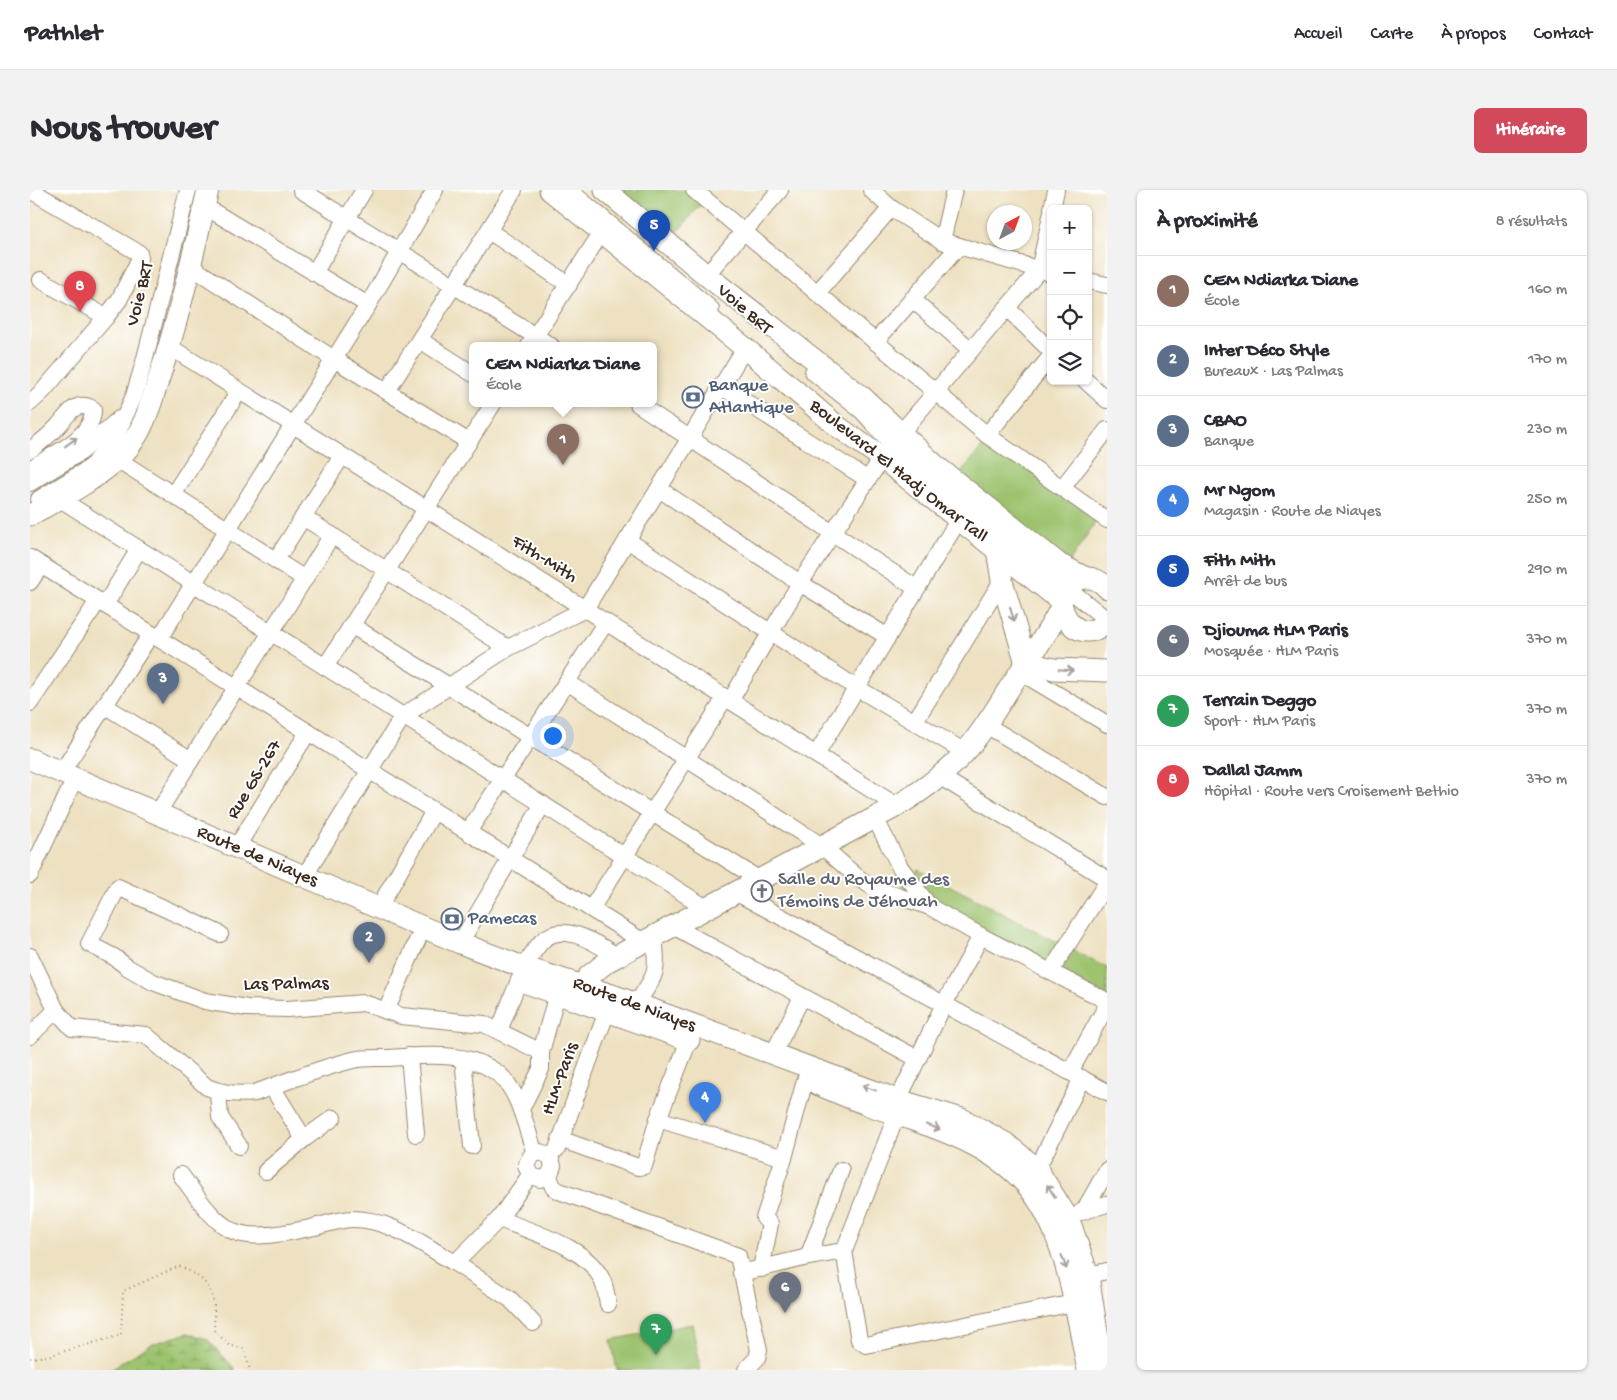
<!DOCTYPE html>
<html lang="fr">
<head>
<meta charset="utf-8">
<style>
	body { margin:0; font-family:"Gochi Hand",sans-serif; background:#f2f2f3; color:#2b2b33 }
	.controls { position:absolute; right:15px; top:15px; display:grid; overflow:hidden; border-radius:8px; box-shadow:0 1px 4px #0004 }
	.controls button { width:45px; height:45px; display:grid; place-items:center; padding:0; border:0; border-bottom:1px solid #e1e1e2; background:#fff; color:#2b2b33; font:25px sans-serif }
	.compass { position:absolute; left:957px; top:15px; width:45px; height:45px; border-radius:50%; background:#fff; box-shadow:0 1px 4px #0004; rotate:41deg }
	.you { position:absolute; left:522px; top:545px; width:18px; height:18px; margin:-12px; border:4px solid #fff; border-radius:50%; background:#1a73e8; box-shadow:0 0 0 8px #1a73e833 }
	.badge { display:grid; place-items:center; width:32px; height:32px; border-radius:50%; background:#d1495b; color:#fff; font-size:16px; font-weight:700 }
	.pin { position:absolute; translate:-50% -41px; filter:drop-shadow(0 1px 2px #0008) }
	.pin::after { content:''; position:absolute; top:26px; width:18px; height:15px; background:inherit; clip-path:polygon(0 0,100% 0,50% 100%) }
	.popup { position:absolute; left:439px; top:152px; width:188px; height:65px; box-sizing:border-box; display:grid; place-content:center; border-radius:8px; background:#fff; filter:drop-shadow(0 1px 4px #0005); font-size:16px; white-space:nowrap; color:#7c7c81 }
	.popup b { font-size:19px; color:#2b2b33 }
	.popup::after { content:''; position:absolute; left:50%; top:100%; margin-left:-10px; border:10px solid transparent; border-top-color:#fff }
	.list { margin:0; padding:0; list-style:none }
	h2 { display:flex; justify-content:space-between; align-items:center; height:65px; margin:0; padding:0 20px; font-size:21px }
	h2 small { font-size:16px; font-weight:400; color:#7c7c81 }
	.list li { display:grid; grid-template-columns:32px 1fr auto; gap:15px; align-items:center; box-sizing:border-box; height:70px; padding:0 20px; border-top:1px solid #e1e1e2 }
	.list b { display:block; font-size:19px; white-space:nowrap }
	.list p { margin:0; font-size:16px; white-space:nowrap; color:#7c7c81 }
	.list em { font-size:16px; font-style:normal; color:#7c7c81 }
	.icon { flex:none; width:28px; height:28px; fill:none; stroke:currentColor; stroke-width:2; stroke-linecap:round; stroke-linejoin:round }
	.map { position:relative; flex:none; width:1077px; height:1180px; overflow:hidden; border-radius:8px }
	header { display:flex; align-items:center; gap:30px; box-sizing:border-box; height:70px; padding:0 25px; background:#fff; border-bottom:1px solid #e1e1e2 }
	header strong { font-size:24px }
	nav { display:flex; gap:28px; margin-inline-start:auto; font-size:18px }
	.intro { display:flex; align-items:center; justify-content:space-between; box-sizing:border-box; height:120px; padding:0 30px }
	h1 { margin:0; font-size:35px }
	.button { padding:12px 22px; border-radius:8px; background:#d1495b; color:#fff; font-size:18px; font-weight:700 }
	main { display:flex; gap:30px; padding:0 30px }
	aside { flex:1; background:#fff; border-radius:8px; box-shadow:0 1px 4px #0004 }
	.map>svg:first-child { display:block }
	.wetland { fill:url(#wetland-marsh); stroke:#6c7646 }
	.garden { fill:#9dc36e; stroke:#6c7646 }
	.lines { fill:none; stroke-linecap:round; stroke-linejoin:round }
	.minor-casing { stroke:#948670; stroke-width:18 }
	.major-casing { stroke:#948670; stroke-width:23 }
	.path { stroke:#948670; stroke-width:2; stroke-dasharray:1 4; stroke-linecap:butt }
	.minor { stroke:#fff; stroke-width:16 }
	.major { stroke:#fff; stroke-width:21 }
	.oneway { stroke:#a79f9a }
	.labels { text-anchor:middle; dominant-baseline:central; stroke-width:4; stroke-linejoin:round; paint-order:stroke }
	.street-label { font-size:19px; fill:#3b2a1e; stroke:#fff }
	.service-label { font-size:19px; fill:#4e5e75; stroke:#fff; text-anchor:start }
	.worship-label { font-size:19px; fill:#5b616d; stroke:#fff; text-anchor:start }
</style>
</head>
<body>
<header>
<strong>Pathlet</strong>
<nav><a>Accueil</a><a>Carte</a><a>À propos</a><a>Contact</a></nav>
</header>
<div class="intro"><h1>Nous trouver</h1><a class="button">Itinéraire</a></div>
<main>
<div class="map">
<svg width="1077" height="1180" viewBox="0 0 1077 1180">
	<defs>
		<pattern id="wetland-marsh" width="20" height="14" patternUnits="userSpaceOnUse" patternTransform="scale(1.25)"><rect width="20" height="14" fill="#9dc36e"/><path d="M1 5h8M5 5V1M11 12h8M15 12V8" fill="none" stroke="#819f5a"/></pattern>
	</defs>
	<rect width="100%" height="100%" fill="#fff"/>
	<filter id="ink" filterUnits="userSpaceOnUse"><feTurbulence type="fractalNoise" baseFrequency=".02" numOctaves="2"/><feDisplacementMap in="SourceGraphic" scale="10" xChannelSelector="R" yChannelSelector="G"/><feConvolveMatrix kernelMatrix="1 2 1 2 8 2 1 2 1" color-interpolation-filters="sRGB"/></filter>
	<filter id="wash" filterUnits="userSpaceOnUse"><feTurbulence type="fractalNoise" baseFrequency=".0096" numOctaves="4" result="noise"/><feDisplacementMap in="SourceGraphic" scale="20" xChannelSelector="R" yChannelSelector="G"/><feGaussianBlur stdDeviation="1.12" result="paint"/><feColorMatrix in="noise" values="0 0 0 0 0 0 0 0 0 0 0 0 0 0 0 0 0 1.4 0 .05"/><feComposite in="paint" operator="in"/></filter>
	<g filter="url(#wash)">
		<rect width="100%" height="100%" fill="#eee1c1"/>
		<path class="wetland" d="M158 1143 177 1149 206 1180H79L122 1154Z"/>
		<g class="garden">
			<path d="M589 0H661L674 11 643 47Z"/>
			<path d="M957 251 1068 328 1037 376 928 286Z"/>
			<path d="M888 679 1077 778V812L865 703Z"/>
			<path d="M662 1134 671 1180H587L581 1150Z"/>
		</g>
	</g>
	<g filter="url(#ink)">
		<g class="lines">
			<g class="minor-casing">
				<g id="minor">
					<path d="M0 0 109 63 110 68 89 110 76 127"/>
					<path d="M271 0 521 156"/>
					<path d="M539 0 681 119"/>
					<path d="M664 0 957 245 1077 330"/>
					<path d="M841 0 861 18 912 51 1021 83"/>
					<path d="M174 16 338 115"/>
					<path d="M1022 19 1026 0"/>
					<path d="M459 41 539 95"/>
					<path d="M912 51 924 0"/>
					<path d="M160 76 304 169 439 252"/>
					<path d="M284 83 334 0"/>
					<path d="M676 85 750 0"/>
					<path d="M1058 91 1077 95"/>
					<path d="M787 103 861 18"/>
					<path d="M882 109 941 160"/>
					<path d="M977 118 1021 161"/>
					<path d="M390 150 443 184"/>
					<path d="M845 152 929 56"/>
					<path d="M499 156 571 43"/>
					<path d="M140 157 867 616"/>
					<path d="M783 182 832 221 868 261 1077 430"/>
					<path d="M1056 191 1077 210"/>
					<path d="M692 197 837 289"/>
					<path d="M357 201 484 0"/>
					<path d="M0 213 13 201 76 127 11 90"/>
					<path d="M608 214 886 398"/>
					<path d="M869 245 1009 80 1021 26"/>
					<path d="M957 245 1021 166"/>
					<path d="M0 260C10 253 20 245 28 236 38 225 45 209 63 219 64 248 21 265 0 279"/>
					<path d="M87 269 275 389"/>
					<path d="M0 293 51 262 89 229"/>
					<path d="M1032 298 1077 240"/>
					<path d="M629 299 770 393 858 447"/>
					<path d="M143 305 209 201"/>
					<path d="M9 309 61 277 85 248 104 206 114 172 158 0"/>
					<path d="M30 309 678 719"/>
					<path d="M273 327 478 458"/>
					<path d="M597 350 827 498 935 562"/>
					<path d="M0 368 612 751"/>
					<path d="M246 370 312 266"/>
					<path d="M0 392 11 375"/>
					<path d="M75 415 109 359"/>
					<path d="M321 435 730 690"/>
					<path d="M129 449 338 115 405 0"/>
					<path d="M295 477 463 214"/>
					<path d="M990 482 1077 534"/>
					<path d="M537 492 792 656 827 687 844 698 900 717 951 746 1077 811"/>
					<path d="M700 511 770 393 852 268"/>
					<path d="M0 513 68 411"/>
					<path d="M74 515 161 570"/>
					<path d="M885 531 972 391"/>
					<path d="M956 535 1077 607"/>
					<path d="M786 565 929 329"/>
					<path d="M31 583 121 444"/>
					<path d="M909 586 1077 689"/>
					<path d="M127 624 302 345"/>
					<path d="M845 628 870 677 900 717"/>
					<path d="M438 642 576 432"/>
					<path d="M206 658 278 542"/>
					<path d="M0 685 40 599"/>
					<path d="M274 687 373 526 478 458 555 419 715 158"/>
					<path d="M707 703 1077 902"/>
					<path d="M349 717 404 621"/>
					<path d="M561 719 695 508"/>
					<path d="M643 736 888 869"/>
					<path d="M190 744 88 697 59 754 84 767 97 777 123 792 175 811 217 818 257 819 334 813 371 826 454 834 511 862V879L491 919"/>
					<path d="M430 753 513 614"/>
					<path d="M0 766 26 820 42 838 116 845 177 897C193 904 208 905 225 903 257 891 290 878 323 870 334 867 347 868 358 868 392 866 436 860 466 882 490 899 495 937 505 963"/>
					<path d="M493 777C499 769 505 759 512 751 533 730 567 754 587 766"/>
					<path d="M1021 781 1077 692"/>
					<path d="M606 814C627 783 628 784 624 746"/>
					<path d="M356 821 388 749"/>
					<path d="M469 841 489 790"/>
					<path d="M0 846 26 820"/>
					<path d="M511 862 527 804"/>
					<path d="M743 864 772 807"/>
					<path d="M379 866 386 944"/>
					<path d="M433 869 442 956"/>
					<path d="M1040 882 1077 815"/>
					<path d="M242 897 274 949"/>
					<path d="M188 902 190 927 209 956"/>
					<path d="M868 910 914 814 951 746"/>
					<path d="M628 929 754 968"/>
					<path d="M530 949 608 977 614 976 628 929 659 850"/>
					<path d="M527 959 577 821"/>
					<path d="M1007 979 1052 888"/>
					<path d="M236 981 274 949 303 928"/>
					<path d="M151 985C196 1048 203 1054 280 1038 293 1035 308 1030 321 1029 359 1028 393 1055 425 1073L469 1029 500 985"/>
					<path d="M519 986 510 989 500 985 496 975 501 966 510 962 520 966 523 976 519 986 523 997 529 1001 708 1066 729 1160 727 1168 716 1180"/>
					<path d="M1055 1019 1077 980"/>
					<path d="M1051 1022 1077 1014"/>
					<path d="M469 1029C501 1042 563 1058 574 1095 576 1101 577 1108 578 1114"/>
					<path d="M814 1061 829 1150 836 1155 1044 1113"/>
					<path d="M778 1067 811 980"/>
					<path d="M425 1073 480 1109 503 1133"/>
					<path d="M731 1079 740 1034 734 1028 754 968 775 890"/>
					<path d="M711 1083 778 1067 814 1061 867 924"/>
					<path d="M1058 1085 1077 1081"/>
				</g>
			</g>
			<g class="major-casing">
				<g id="major">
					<path d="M520 0 715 158 807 236 852 268 1031 411"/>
					<path d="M575 0 676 85 831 206 906 276 1029 374 1056 388"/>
					<path d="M0 325C31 308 66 290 92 265 112 245 120 217 128 191 149 129 163 64 178 0"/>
					<path d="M967 359 972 391 996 473"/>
					<path d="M1077 398C1071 391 1062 387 1053 388 1008 394 1042 467 1077 431"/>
					<path d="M996 473 1024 479 1077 481"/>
					<path d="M0 569 430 753 493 777 585 806 868 910 932 929 975 953 1007 979 1039 1030 1058 1085 1073 1180"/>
					<path d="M494 792 659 850"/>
					<path d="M544 807 559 786 578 771 867 616C892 601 917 583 936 561 957 537 972 508 990 482 1005 460 1019 442 1031 417"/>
					<path d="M787 894C803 901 819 908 836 914 897 936 970 952 1008 1010 1038 1055 1047 1127 1058 1180"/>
				</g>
			</g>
			<path class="path" d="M0 1168 18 1166 91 1145 93 1101 149 1076C184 1092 185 1104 184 1140L199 1155 214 1159 220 1180"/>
			<use href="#minor" class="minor"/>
			<use href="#major" class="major"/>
		</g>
		<defs><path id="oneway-shaft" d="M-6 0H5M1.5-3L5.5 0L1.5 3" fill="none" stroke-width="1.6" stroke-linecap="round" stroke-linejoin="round" transform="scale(1.25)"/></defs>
		<g class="oneway">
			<use href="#oneway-shaft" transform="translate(41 252) rotate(-36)"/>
			<use href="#oneway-shaft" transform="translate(982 424) rotate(74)"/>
			<use href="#oneway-shaft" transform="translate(1036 480) rotate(5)"/>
			<use href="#oneway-shaft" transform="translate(839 898) rotate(-160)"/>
			<use href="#oneway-shaft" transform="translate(903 937) rotate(19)"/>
			<use href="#oneway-shaft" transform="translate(1021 1001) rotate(-123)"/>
			<use href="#oneway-shaft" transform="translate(1034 1072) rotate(70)"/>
		</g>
	</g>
	<defs>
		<g id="bank-ring" transform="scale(1.125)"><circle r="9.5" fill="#fff" stroke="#5c6f8a" stroke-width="1.5"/><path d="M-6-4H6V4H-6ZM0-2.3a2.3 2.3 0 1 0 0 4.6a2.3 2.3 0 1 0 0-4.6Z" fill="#5c6f8a"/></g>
		<g id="church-ring" transform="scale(1.125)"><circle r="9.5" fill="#fff" stroke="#6b7280" stroke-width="1.5"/><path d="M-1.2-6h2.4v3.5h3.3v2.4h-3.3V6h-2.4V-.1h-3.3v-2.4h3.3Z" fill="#6b7280"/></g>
	</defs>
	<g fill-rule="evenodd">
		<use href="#bank-ring" x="663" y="207"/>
		<use href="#church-ring" x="732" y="701"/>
		<use href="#bank-ring" x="422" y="729"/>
	</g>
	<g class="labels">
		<g class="street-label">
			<text transform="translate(111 104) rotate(-76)">Voie BRT</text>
			<text transform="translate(714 120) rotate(41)">Voie BRT</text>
			<text transform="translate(868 282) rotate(38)">Boulevard El Hadj Omar Tall</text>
			<text transform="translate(514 370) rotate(32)">Fith-Mith</text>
			<text transform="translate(225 590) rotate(-59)">Rue GS-267</text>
			<text transform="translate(227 667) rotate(23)">Route de Niayes</text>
			<text transform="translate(256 795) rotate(-1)">Las Palmas</text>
			<text transform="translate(604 815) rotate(20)">Route de Niayes</text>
			<text transform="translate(531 889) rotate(-70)">HLM-Paris</text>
		</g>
		<g class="service-label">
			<text x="679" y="196">Banque<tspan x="679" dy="22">Atlantique</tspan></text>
			<text x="438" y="729">Pamecas</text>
		</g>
		<g class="worship-label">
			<text x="748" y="690">Salle du Royaume des<tspan x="748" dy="22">Témoins de Jéhovah</tspan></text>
		</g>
	</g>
</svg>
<div class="controls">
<button>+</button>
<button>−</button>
<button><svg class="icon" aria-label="locate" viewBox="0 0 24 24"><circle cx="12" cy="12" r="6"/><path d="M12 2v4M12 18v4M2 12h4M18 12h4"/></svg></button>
<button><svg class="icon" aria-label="layers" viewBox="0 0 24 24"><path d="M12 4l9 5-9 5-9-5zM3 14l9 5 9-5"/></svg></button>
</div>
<svg class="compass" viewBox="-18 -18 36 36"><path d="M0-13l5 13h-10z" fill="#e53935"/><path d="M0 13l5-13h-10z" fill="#7c7c81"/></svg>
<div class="you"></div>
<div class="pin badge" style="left:533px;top:275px;background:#8d6e63">1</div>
<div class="popup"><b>CEM Ndiarka Diane</b>École</div>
<div class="pin badge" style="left:339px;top:773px;background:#5c6f8a">2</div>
<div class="pin badge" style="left:133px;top:514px;background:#5c6f8a">3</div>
<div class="pin badge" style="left:675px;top:933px;background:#3f7fe0">4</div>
<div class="pin badge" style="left:624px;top:61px;background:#1a4fb4">5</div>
<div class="pin badge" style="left:755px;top:1123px;background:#6b7280">6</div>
<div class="pin badge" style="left:626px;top:1165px;background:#2e9e5b">7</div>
<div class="pin badge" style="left:50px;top:122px;background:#e0444e">8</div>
</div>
<aside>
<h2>À proximité<small>8 résultats</small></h2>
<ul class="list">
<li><span class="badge" style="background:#8d6e63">1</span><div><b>CEM Ndiarka Diane</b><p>École</p></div><em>160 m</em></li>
<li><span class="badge" style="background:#5c6f8a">2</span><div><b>Inter Déco Style</b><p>Bureaux · Las Palmas</p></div><em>170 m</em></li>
<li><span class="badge" style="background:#5c6f8a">3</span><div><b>CBAO</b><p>Banque</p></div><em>230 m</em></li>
<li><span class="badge" style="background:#3f7fe0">4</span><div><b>Mr Ngom</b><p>Magasin · Route de Niayes</p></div><em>250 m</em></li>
<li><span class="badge" style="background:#1a4fb4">5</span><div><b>Fith Mith</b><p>Arrêt de bus</p></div><em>290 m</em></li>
<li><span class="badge" style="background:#6b7280">6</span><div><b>Djiouma HLM Paris</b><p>Mosquée · HLM Paris</p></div><em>370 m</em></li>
<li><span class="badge" style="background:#2e9e5b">7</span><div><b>Terrain Deggo</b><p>Sport · HLM Paris</p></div><em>370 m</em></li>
<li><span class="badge" style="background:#e0444e">8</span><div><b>Dallal Jamm</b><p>Hôpital · Route vers Croisement Bethio</p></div><em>370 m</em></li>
</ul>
</aside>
</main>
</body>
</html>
